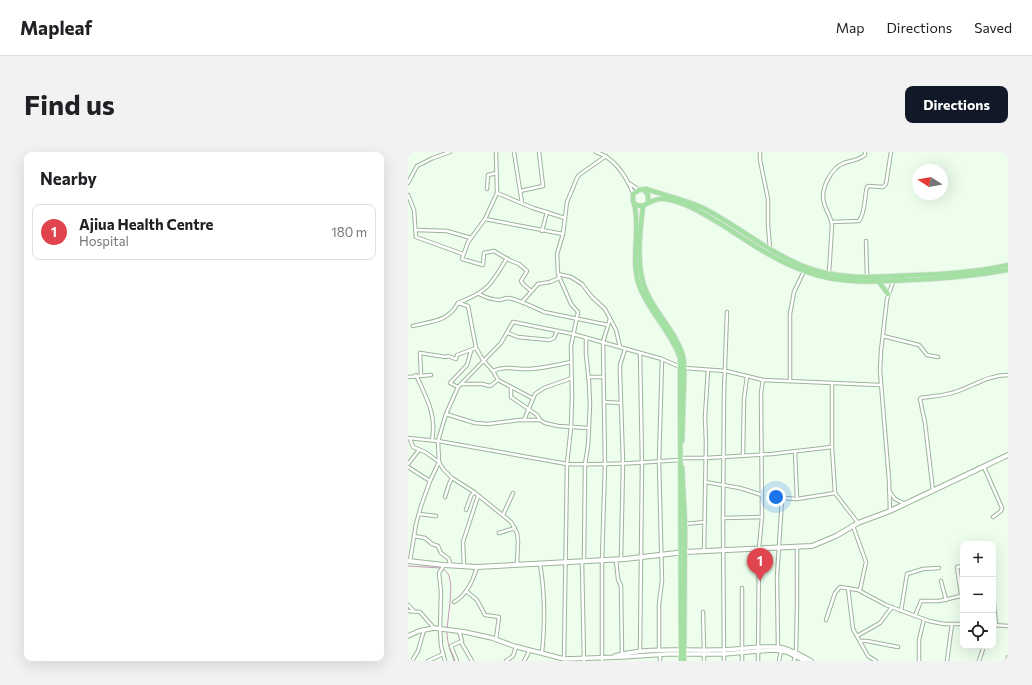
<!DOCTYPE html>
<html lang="en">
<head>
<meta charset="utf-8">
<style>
	body { margin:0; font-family:Commissioner,sans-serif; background:#f2f2f2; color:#202124 }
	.controls { position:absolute; right:12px; bottom:12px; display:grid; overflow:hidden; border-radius:8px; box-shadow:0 4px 16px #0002 }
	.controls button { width:36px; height:36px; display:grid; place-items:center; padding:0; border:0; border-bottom:1px solid #e0e0e0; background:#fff; color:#202124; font:20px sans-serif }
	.compass { position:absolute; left:504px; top:12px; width:36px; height:36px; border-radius:50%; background:#fff; box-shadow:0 4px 16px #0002; rotate:281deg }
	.you { position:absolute; left:368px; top:345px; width:14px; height:14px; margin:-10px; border:3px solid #fff; border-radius:50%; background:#1a73e8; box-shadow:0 0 0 6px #1a73e833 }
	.badge { display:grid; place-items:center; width:26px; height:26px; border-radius:50%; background:#111827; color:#fff; font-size:13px; font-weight:700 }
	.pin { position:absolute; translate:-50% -33px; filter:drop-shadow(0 1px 2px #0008) }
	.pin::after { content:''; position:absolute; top:21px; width:14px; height:12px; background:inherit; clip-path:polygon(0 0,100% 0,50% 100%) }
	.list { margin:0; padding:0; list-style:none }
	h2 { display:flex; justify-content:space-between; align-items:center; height:52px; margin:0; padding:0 16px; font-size:17px }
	h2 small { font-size:13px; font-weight:400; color:#757577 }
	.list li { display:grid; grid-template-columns:26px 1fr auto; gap:12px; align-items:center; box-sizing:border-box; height:56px; margin:0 8px 8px; padding:0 8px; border:1px solid #e0e0e0; border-radius:8px }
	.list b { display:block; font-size:15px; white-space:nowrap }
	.list p { margin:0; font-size:13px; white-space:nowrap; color:#757577 }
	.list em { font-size:13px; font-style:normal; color:#757577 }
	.icon { flex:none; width:22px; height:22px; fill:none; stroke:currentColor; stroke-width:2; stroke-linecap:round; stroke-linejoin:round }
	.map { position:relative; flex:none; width:600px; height:509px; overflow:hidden; border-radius:8px }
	header { display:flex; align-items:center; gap:24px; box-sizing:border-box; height:56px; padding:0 20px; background:#fff; border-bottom:1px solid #e0e0e0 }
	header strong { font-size:19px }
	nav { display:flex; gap:22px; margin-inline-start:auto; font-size:14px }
	.intro { display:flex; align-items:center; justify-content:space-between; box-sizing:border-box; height:96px; padding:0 24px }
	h1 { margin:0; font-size:28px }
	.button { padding:10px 18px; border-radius:8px; background:#111827; color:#fff; font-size:14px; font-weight:700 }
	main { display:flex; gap:24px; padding:0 24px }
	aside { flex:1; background:#fff; border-radius:8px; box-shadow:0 4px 16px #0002 }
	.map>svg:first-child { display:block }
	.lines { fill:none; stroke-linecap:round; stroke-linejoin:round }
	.stream { stroke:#cc97bc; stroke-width:1 }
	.minor-casing { stroke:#9cb49a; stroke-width:4.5 }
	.tertiary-casing { stroke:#9cb49a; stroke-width:5.5 }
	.secondary-casing { stroke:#9cb49a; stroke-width:6 }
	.primary-casing { stroke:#e3e4e3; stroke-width:6 }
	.minor { stroke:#fff; stroke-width:2.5 }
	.tertiary { stroke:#fff; stroke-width:3.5 }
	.secondary { stroke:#fff; stroke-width:4 }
	.primary { stroke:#a4e0a4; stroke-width:4.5 }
</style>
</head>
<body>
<header>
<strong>Mapleaf</strong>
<nav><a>Map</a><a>Directions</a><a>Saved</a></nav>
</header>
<div class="intro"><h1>Find us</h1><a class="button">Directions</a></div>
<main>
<aside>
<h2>Nearby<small></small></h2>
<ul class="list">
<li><span class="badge" style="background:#e0444e">1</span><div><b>Ajiua Health Centre</b><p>Hospital</p></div><em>180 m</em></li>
</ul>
</aside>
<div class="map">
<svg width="600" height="509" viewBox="0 0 600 509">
	<rect width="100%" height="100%" fill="#eefeed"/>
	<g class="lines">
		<g class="stream">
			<path d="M0 414 32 416"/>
			<path d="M35 417C38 419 40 421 41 424 46 437 39 466 39 481 39 491 43 500 46 509"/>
		</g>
		<g class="minor-casing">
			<g id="minor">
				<path d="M88 0 89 41 77 67 60 90 54 107 75 113 76 101 86 99 101 108 111 112 119 119 113 129 115 132 123 139"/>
				<path d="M106 0 114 51"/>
				<path d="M188 0C207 6 218 24 225 41"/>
				<path d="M352 0V8L360 47V73L362 97"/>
				<path d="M0 31 9 14 25 6 42 0"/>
				<path d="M221 31 231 38"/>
				<path d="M79 37 80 23 89 21"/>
				<path d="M112 39 135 34 131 0"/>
				<path d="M89 41 125 56 157 66"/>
				<path d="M0 43 6 58 8 85 55 102"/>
				<path d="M77 67 155 82"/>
				<path d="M424 70 451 69C458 59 456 46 459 35L460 34 475 35 478 32 483 0"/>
				<path d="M8 78 39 79 63 86"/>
				<path d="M134 79 139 60"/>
				<path d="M458 89 459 125"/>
				<path d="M421 121 424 74C424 66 418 59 416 51 412 37 423 16 436 11 442 9 449 8 454 5L457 3V0"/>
				<path d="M150 122 163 125 174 132 184 145 197 157 208 178 212 195"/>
				<path d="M71 142C77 145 85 148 92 148 95 147 98 146 101 146 114 149 125 155 136 160L200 173"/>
				<path d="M114 150 130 132 142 130 151 126"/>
				<path d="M50 151C80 139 83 133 99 106"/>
				<path d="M5 174C24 169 40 170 50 151L60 154 68 196 75 208 85 219 90 228 124 246"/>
				<path d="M100 181 110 185 141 188 146 186 149 179"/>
				<path d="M475 184 511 193 519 203 530 205"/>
				<path d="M232 201 234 311 232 500"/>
				<path d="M277 216 318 219 355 228 472 233"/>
				<path d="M85 219C98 213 109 218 122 217 136 216 150 213 163 210"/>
				<path d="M8 223C18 245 29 263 24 288"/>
				<path d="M13 223 12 201 38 205 40 204 48 207 49 203 68 196"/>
				<path d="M0 225 23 223"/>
				<path d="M180 225H195"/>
				<path d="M382 229V162L386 140 396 119"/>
				<path d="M424 231V295L427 341 450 371"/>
				<path d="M53 232H74L82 234 90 228"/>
				<path d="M50 235 42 231 59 213 63 199"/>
				<path d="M103 236V245L129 263 132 268 137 271 150 274 180 276"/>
				<path d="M196 250 213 251"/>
				<path d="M38 262 67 271 80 272 111 268H132"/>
				<path d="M116 268 127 242 136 236 164 226"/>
				<path d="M0 286 30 289 159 312C197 313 234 311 271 308L274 306H297L364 302 424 295"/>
				<path d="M2 287 5 295 17 300 31 310 35 317 44 326 66 340 103 370 109 381 110 389 109 413"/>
				<path d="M387 299 389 347"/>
				<path d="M335 303 336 247 339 224"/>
				<path d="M0 312 11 298"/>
				<path d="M0 315 22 329"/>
				<path d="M576 315 594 356 593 359 585 365"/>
				<path d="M297 330 332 336 354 343"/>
				<path d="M481 339 487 347 497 352"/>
				<path d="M525 339 517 271 512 247 513 246C525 244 538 244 550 239 567 233 581 223 600 223"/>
				<path d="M37 345 41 332 44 326"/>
				<path d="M58 358 63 344 66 340"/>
				<path d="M482 359 481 328 472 219 473 199 479 147 485 130"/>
				<path d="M11 362 28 364"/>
				<path d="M95 363 105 341"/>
				<path d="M315 366 354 365"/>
				<path d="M277 372 297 370"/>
				<path d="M445 374 458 410 452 438"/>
				<path d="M91 381 107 376"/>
				<path d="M6 384 17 386 24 392 30 394 33 401 41 407 42 413"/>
				<path d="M296 399 298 291 297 265 300 218"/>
				<path d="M213 407 215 311 212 221V213L217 197"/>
				<path d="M208 408 210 427 213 434 214 502"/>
				<path d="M2 409 8 372 13 354 22 329 31 310 30 289 38 262 50 235 93 191 105 170 165 182 254 207 272 215"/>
				<path d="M176 409 177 312 180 294 182 253 181 230 178 202V186"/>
				<path d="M174 410 176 509"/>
				<path d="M132 412C137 441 137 472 134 501"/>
				<path d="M36 413 31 421 33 440 32 477 33 494 37 509"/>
				<path d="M56 414 55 390 70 344"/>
				<path d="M533 429 538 448"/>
				<path d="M440 436 445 477 460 504 468 509"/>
				<path d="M58 439 69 448 77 463 91 465 88 487"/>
				<path d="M585 443 588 473"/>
				<path d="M46 450C59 443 65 429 69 415"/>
				<path d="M0 453 5 458"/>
				<path d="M0 459 12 460 26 476"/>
				<path d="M493 459 499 422 515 417 531 416"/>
				<path d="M295 460 296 498"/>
				<path d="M507 464 513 449H531L553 444V442L549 415 555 414"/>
				<path d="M418 468 427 441 432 435 450 438 478 453 521 469 536 472H555"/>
				<path d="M585 473 600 474"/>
				<path d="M449 484 472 471 484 455"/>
				<path d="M452 489H459L490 495"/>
				<path d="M53 490 64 509"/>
				<path d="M370 495 369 425 374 347 376 346 389 347 427 341"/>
				<path d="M251 498V452L254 429 251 310 254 207"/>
				<path d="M296 502V509"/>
				<path d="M156 507 159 312 163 275 164 245 163 194 170 160 163 152 150 122 149 102 155 82 159 50 169 26 171 23 198 4"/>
				<path d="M4 509 10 499 16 478"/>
				<path d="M20 509 35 502"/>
				<path d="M49 509 43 494 54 489 51 479"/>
				<path d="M98 509 105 504 108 495"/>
				<path d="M116 509 119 504 121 498"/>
				<path d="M194 509V409L197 312 195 190 202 167"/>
				<path d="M252 509V503"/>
				<path d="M316 509 315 366 316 240 319 160"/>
				<path d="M334 509V436"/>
				<path d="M350 509 351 396 354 365 353 241 355 228"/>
				<path d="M371 509 373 499"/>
				<path d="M386 509 388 501 389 454V395"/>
				<path d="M511 509V488L516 467"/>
				<path d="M539 509 544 472"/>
				<path d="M571 509 576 494"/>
				<path d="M599 509 600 505"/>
			</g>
		</g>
		<g class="tertiary-casing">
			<g id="tertiary">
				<path d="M0 484 11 479 26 476 57 480 84 486 106 494 156 507 214 505 259 502H316L350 499 367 498 379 500 397 509"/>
				<path d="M207 504C239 495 274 499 308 498 328 498 348 494 369 495 380 496 393 503 403 509"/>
			</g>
		</g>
		<g class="secondary-casing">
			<path id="secondary" d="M0 409 36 413 69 415 217 407 277 400 404 394 428 384 450 371 482 359 600 303"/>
		</g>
		<g class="primary-casing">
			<g id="primary">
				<path d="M238 37C256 43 275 47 293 55 328 72 358 99 395 114 432 129 471 125 509 123 540 122 570 120 600 113"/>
				<path d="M238 37 237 39 240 43V48L242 50 235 54 227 53 225 49V42L231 38Z"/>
				<path d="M242 50C247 48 251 46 257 47 279 50 301 65 319 76 345 93 370 110 399 120 432 132 466 130 501 128 535 127 566 124 600 118"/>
				<path d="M226 51C233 78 222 106 231 133 240 159 263 179 272 206L273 509"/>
				<path d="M235 54C232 80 227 116 239 141 249 163 268 180 275 204 277 213 276 222 276 231 275 251 275 270 274 289"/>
				<path d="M471 130 480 142"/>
				<path d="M274 315 277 372 276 509"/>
			</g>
		</g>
		<use href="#minor" class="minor"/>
		<use href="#tertiary" class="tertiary"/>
		<use href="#secondary" class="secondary"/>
		<use href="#primary" class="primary"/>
	</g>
</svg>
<div class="controls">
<button>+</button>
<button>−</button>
<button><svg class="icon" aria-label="locate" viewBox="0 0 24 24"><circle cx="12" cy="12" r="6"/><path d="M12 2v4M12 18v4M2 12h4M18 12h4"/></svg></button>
</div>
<svg class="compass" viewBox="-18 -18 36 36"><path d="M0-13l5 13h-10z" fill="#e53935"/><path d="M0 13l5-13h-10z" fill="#757577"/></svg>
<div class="you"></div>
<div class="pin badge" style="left:352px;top:429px;background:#e0444e">1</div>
</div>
</main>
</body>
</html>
